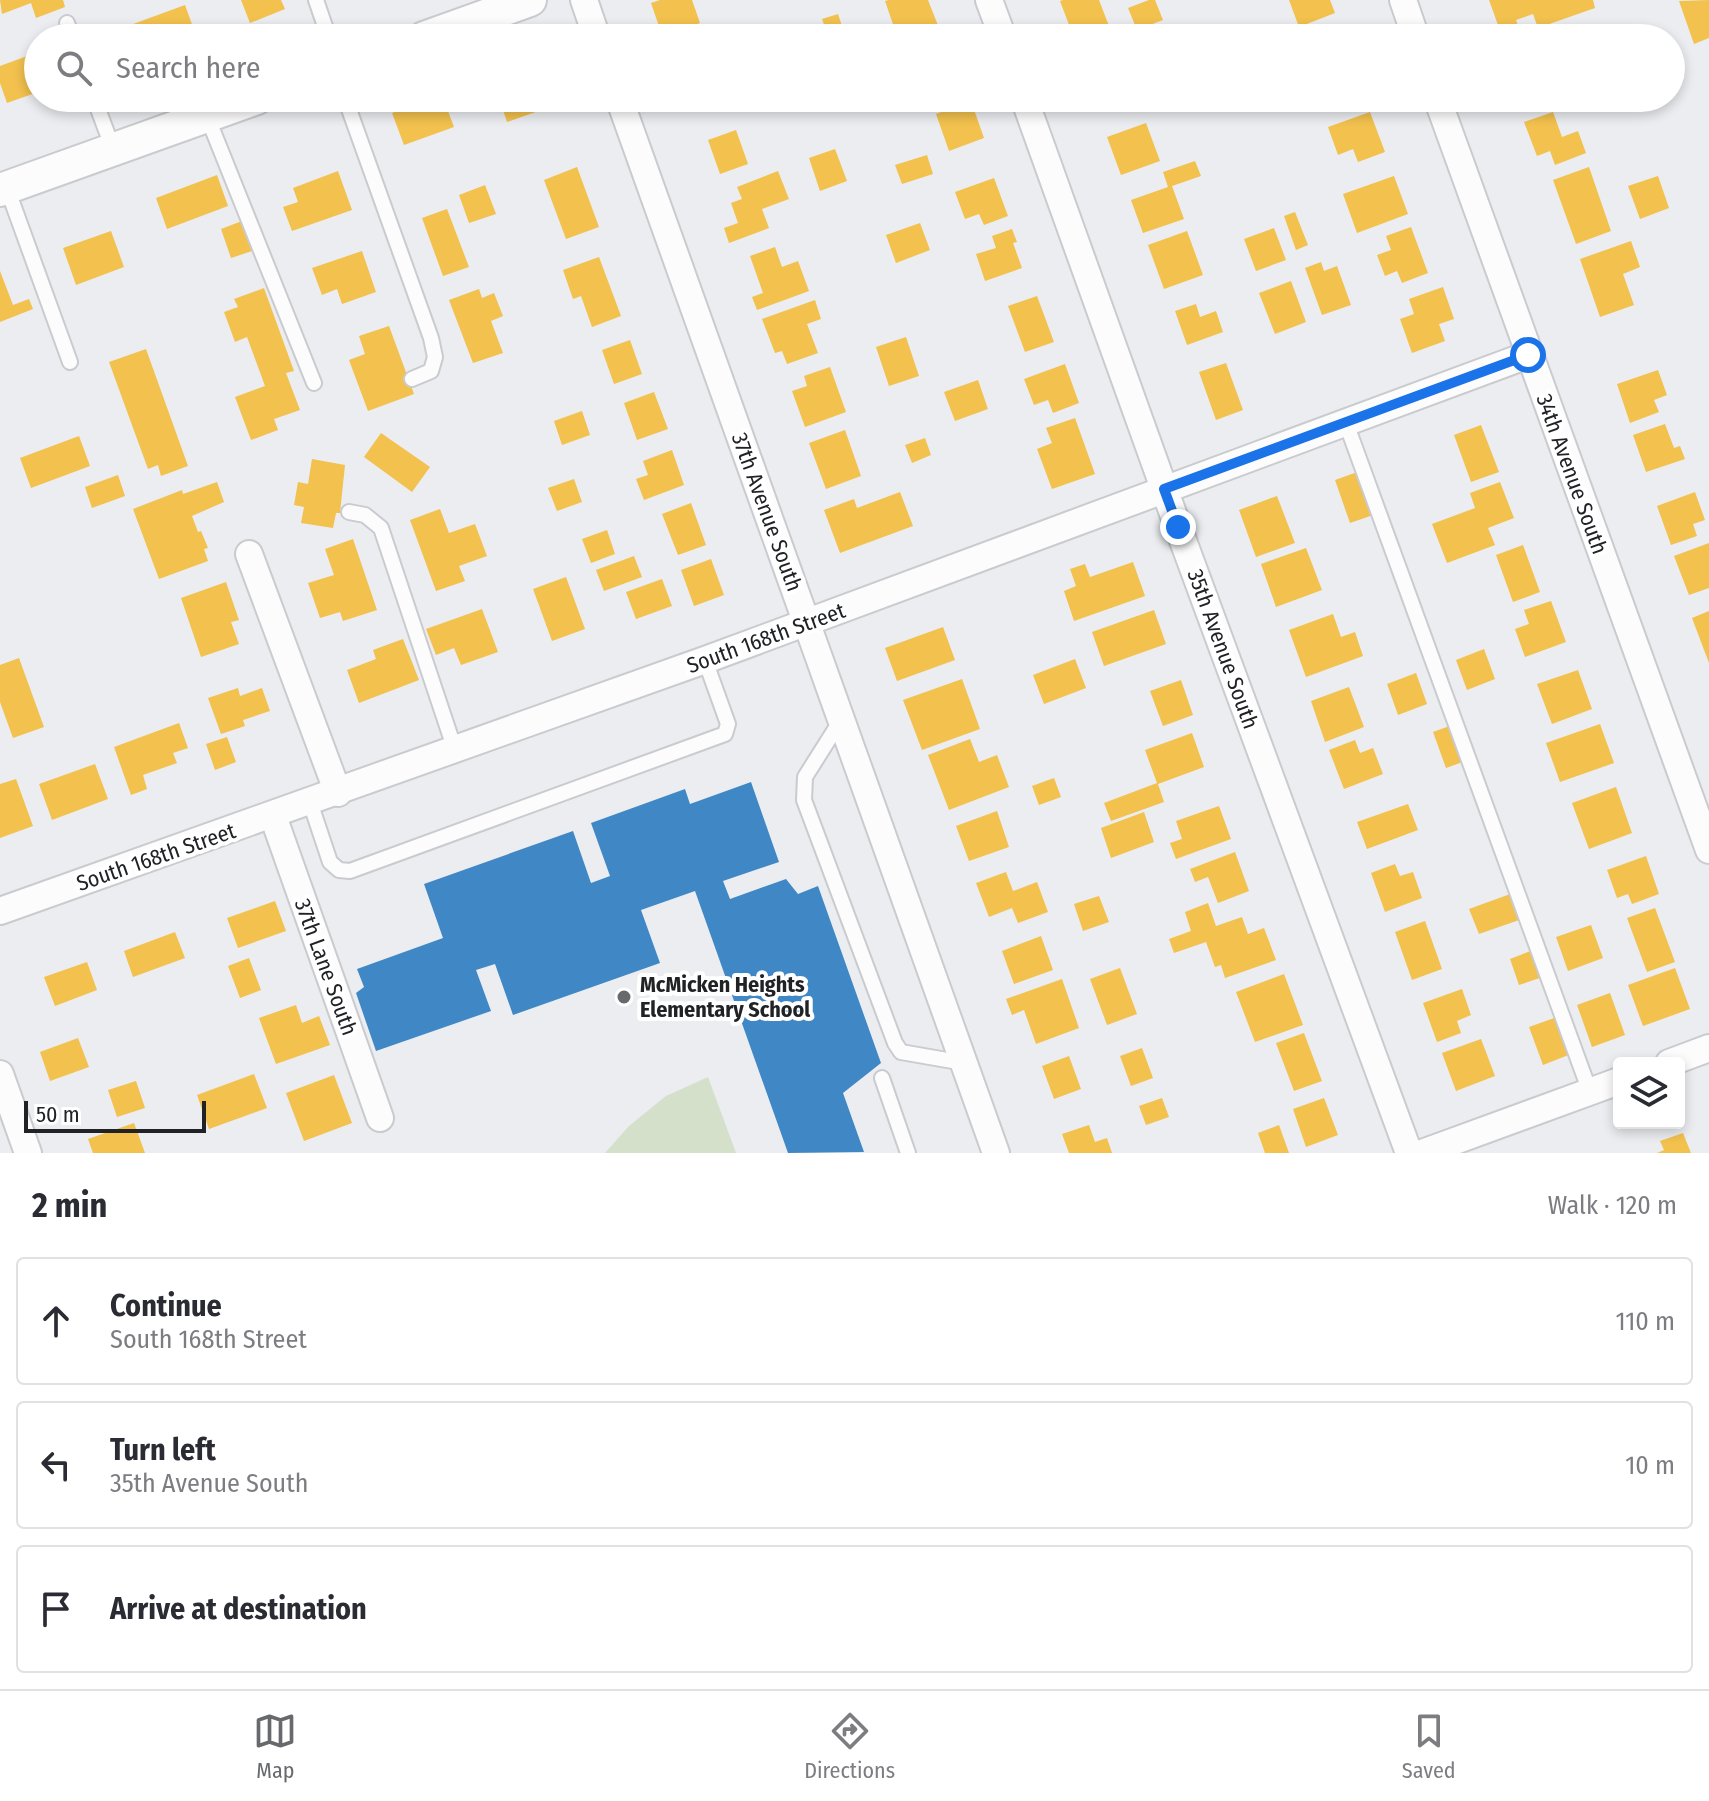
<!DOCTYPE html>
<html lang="en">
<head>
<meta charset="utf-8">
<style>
	body { margin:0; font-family:"Fira Sans Condensed",sans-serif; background:#f7f7f7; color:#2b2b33 }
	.controls { position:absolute; right:24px; bottom:24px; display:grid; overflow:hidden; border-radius:8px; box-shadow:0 4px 12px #0003 }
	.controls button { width:72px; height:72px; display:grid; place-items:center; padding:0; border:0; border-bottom:2px solid #e1e1e2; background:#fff; color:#2b2b33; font:40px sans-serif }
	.scale { position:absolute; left:24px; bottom:20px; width:182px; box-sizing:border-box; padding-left:8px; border:4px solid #212225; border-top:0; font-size:22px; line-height:28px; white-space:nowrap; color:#212225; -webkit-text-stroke:6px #fff; paint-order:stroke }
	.stop { position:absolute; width:24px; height:24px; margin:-18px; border:6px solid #1a73e8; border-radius:50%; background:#fff }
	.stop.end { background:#1a73e8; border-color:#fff; box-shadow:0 2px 8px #0008 }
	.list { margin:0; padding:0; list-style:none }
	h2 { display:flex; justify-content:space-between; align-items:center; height:104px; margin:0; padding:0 32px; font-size:34px }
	h2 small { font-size:26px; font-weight:400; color:#7c7c81 }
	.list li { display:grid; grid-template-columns:52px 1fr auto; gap:24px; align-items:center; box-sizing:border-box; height:128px; margin:0 16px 16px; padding:0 16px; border:2px solid #e1e1e2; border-radius:8px }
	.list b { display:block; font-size:30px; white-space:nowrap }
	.list p { margin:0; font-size:26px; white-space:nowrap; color:#7c7c81 }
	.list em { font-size:26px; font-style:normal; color:#7c7c81 }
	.icon { flex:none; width:44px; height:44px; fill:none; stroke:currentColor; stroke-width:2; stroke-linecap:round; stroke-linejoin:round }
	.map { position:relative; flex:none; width:1709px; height:1153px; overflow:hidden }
	.search { position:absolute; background:#fff; box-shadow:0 4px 12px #0003; left:24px; right:24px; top:24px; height:88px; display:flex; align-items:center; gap:20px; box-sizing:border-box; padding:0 28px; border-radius:44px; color:#7c7c81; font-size:30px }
	.sheet { height:536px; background:#fff }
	nav { display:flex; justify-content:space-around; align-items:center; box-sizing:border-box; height:112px; border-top:2px solid #e1e1e2; background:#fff; font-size:22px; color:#7c7c81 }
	nav a { display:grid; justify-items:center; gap:4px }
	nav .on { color:#68696c }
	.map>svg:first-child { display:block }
	.green { fill:#d5e0ca }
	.homes { fill:#f2c14e }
	.schools { fill:#3f88c5 }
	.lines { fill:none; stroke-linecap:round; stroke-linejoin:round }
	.service-casing { stroke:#c9cbce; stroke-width:18 }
	.minor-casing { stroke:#c9cbce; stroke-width:30 }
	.tertiary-casing { stroke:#c9cbce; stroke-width:36 }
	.service { stroke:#fcfcfd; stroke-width:14 }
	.minor { stroke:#fcfcfd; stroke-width:26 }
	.tertiary { stroke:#fcfcfd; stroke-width:32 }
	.route { stroke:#1a73e8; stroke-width:10 }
	.poi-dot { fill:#68696c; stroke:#fff; stroke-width:3 }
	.labels { text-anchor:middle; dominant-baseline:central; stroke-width:8; stroke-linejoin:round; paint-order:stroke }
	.street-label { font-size:22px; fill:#212225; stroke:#fff }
	.poi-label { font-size:22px; font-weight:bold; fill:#212225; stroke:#fff; text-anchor:start }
</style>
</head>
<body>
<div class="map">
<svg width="1709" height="1153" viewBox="0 0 1709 1153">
	<rect width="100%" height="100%" fill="#ebedf0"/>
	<path class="green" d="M708 1077 736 1153H605L629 1126 666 1096Z"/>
	<g class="homes">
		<path d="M0 0H63L65 7 36 18 31 3 2 14Z"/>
		<path d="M241 0H281L285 9 250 23Z"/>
		<path d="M660 0H692L700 23 686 28 690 38H663L651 3Z"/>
		<path d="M889 0H928L939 28 914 37 910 25 895 30 885 1Z"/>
		<path d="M1063 0H1099L1112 34 1102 38H1074L1060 1Z"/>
		<path d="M1149 0H1155L1163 20 1137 30 1128 8Z"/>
		<path d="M1289 0H1330L1335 13 1299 27Z"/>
		<path d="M1489 0H1593L1595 8 1538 28 1533 14 1516 20 1521 34 1498 38 1494 26 1498 25Z"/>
		<path d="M1709 0V38L1694 44 1679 1Z"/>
		<path d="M185 5 197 38H129L125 27Z"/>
		<path d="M838 14 846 38H829L822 19Z"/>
		<path d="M1247 24 1252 38H1220L1219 34Z"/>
		<path d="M38 52V92L7 103 0 83V66Z"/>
		<path d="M434 98H443L454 127 404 145 392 113Z"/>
		<path d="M499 98H543L547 108 507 122Z"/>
		<path d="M696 98H729L700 109Z"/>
		<path d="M1096 98H1126L1127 102 1101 112Z"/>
		<path d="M971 101 984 138 949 151 936 114Z"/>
		<path d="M1370 112 1385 152 1358 162 1353 149 1338 155 1328 127Z"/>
		<path d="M1553 112 1562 137 1578 131 1586 153 1555 165 1550 151 1537 156 1524 122Z"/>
		<path d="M1146 123 1160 161 1121 175 1107 137Z"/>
		<path d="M736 130 748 164 720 174 708 140Z"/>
		<path d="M835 149 847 181 820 191 809 158Z"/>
		<path d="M927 155 933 174 902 184 895 165Z"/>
		<path d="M1195 161 1201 176 1172 186 1184 219 1143 233 1131 200 1168 187 1163 172Z"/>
		<path d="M577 167 599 227 566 239 544 180Z"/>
		<path d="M1589 167 1611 231 1576 244 1553 180Z"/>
		<path d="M338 171 352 210 292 231 283 207 298 202 293 188Z"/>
		<path d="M778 171 789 199 762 209 769 228 729 243 724 228 738 223 731 203 742 199 737 187Z"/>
		<path d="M217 175 228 206 167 229 156 198Z"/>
		<path d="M1394 176 1408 214 1357 233 1343 194Z"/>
		<path d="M1658 176 1669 208 1640 219 1628 186Z"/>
		<path d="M994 178 1008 216 984 225 979 214 965 219 955 192Z"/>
		<path d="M485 185 496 214 469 223 459 195Z"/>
		<path d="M447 209 469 267 443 276 422 218Z"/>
		<path d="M1295 212 1308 245 1296 250 1284 216Z"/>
		<path d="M242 221 252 251 231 258 221 229Z"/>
		<path d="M920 223 930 250 896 263 886 235Z"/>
		<path d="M1411 227 1428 273 1402 283 1397 271 1385 276 1377 255 1391 250 1386 236Z"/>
		<path d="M1274 228 1286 260 1256 271 1244 239Z"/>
		<path d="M1012 229 1017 242 1013 243 1022 268 985 281 976 254 996 248 992 236Z"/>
		<path d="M111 231 124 267 76 285 63 248Z"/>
		<path d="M1187 231 1203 275 1164 289 1148 245Z"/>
		<path d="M1631 241 1640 267 1623 274 1634 305 1600 317 1580 259Z"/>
		<path d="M775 247 782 267 798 261 809 291 757 310 752 297 763 293 750 256Z"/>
		<path d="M362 251 376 292 342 304 337 289 322 295 312 268Z"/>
		<path d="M599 257 621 316 592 327 581 296 573 299 563 270Z"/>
		<path d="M1321 262 1324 271 1337 266 1351 305 1322 315 1305 268Z"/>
		<path d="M0 271 13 305 29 299 33 309 0 322Z"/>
		<path d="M1291 281 1306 322 1275 334 1259 293Z"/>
		<path d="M1443 287 1454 319 1439 324 1445 341 1412 353 1400 319 1414 314 1409 299Z"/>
		<path d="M264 288 294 371 286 373 300 410 274 419 278 430 251 440 235 397 265 386 247 337 235 342 224 312 238 307 234 299Z"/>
		<path d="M479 289 482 298 494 293 503 316 491 321 503 353 473 363 449 300Z"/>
		<path d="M1037 296 1054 342 1025 352 1008 306Z"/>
		<path d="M815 300 821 319 807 324 818 353 787 364 782 351 775 353 762 319Z"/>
		<path d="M1196 304 1200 317 1216 311 1223 332 1187 345 1175 311Z"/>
		<path d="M389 326 414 394 368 411 349 360 365 354 359 336Z"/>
		<path d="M906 337 919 376 889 386 876 347Z"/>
		<path d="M630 340 642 374 614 384 602 350Z"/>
		<path d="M146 349 188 466 161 476 158 465 148 469 109 362Z"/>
		<path d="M1226 363 1243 410 1216 420 1199 372Z"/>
		<path d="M1065 364 1079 403 1053 413 1048 400 1034 405 1024 379Z"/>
		<path d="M830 367 846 412 805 427 792 391 807 386 804 376Z"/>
		<path d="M1658 370 1667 395 1654 400 1659 412 1630 423 1617 384Z"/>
		<path d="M978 380 988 409 955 421 944 392Z"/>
		<path d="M654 392 668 429 637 440 624 403Z"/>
		<path d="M582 411 590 435 562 445 554 421Z"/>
		<path d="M1075 418 1095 474 1052 489 1037 449 1052 443 1046 428Z"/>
		<path d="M1665 424 1674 448 1680 446 1685 459 1646 472 1633 435Z"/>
		<path d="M1481 425 1499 472 1471 482 1454 435Z"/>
		<path d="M845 430 861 476 826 489 809 443Z"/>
		<path d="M381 433 430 467 412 492 364 457Z"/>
		<path d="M79 436 90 466 31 488 20 458Z"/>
		<path d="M925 438 931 455 912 463 905 445Z"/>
		<path d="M672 450 684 485 644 500 636 479 648 475 643 461Z"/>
		<path d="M312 459 345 465 340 513H336L333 528 301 523 304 507 294 505 298 482 308 484Z"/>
		<path d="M1363 470 1379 513 1350 523 1335 480Z"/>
		<path d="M118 475 125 496 92 508 85 487Z"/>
		<path d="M574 479 582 502 557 511 548 488Z"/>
		<path d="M217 482 224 502 192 516 198 532 201 531 208 548 204 549 208 561 159 579 133 509 182 490 183 494Z"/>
		<path d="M1500 482 1514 518 1488 528 1495 545 1447 563 1432 524 1475 508 1470 493Z"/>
		<path d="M900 492 913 526 840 553 824 510 854 499 857 508Z"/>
		<path d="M1695 492 1705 520 1693 524 1697 536 1671 545 1657 506Z"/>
		<path d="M1277 496 1295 543 1256 557 1239 510Z"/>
		<path d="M691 503 706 545 678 555 662 514Z"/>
		<path d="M440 509 449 533 475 524 487 556 459 566 465 581 436 591 410 520Z"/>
		<path d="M607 530 615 554 591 563 582 539Z"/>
		<path d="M353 539 377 610 343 621 340 612 320 618 308 583 334 575 325 549Z"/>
		<path d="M1709 543V588L1689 595 1674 556Z"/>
		<path d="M1523 545 1540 592 1513 602 1496 555Z"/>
		<path d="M1306 548 1322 590 1276 607 1261 564Z"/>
		<path d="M634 556 642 577 604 591 596 570Z"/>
		<path d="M711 559 724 595 694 606 681 570Z"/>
		<path d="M1133 562 1145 596 1074 621 1064 591 1076 586 1070 569 1085 564 1090 577Z"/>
		<path d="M566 577 585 629 552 641 533 589Z"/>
		<path d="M662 579 672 606 636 619 626 592Z"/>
		<path d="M226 582 239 620 231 622 239 644 201 657 181 598Z"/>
		<path d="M1551 601 1566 642 1525 657 1515 629 1529 624 1524 610Z"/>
		<path d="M482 609 498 652 461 665 454 648 436 655 426 629Z"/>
		<path d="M1154 610 1166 644 1104 666 1092 632Z"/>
		<path d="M1709 611V663L1692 618Z"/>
		<path d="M1333 614 1341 637 1355 632 1363 656 1306 677 1289 630Z"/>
		<path d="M943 627 955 660 897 681 885 648Z"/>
		<path d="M403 639 419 680 359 703 347 670 376 659 373 650Z"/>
		<path d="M1484 649 1495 679 1467 690 1456 660Z"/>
		<path d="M19 658 44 727 13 738 0 702V665Z"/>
		<path d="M1075 659 1086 688 1044 704 1033 675Z"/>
		<path d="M1578 670 1592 709 1552 724 1537 684Z"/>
		<path d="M1416 673 1427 704 1398 715 1387 684Z"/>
		<path d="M962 679 980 729 922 750 903 700Z"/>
		<path d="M1181 680 1193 715 1163 726 1150 691Z"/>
		<path d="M1349 687 1364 727 1325 742 1311 701Z"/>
		<path d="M238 688 240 696 262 688 270 711 243 720 245 726 221 734 208 698Z"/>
		<path d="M179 723 188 748 173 753 177 763 143 775 147 789 131 795 114 747Z"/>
		<path d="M1455 724 1468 760 1446 768 1433 732Z"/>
		<path d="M1600 724 1614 763 1560 782 1546 743Z"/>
		<path d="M1192 733 1204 767 1158 784 1164 802 1111 821 1104 803 1157 783 1145 750Z"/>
		<path d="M227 737 236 762 215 770 206 744Z"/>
		<path d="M970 739 979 762 997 755 1009 787 949 810 928 755Z"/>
		<path d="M1355 740 1360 753 1373 748 1383 774 1344 789 1329 750Z"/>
		<path d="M95 764 108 799 52 820 39 784Z"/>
		<path d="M1054 778 1061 797 1039 805 1032 786Z"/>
		<path d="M16 779 33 826 0 838V784Z"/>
		<path d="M1616 787 1632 833 1589 849 1572 803Z"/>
		<path d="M1408 804 1418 830 1367 849 1357 822Z"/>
		<path d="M1219 806 1231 839 1176 859 1170 843 1182 839 1176 821Z"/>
		<path d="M997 811 1009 847 969 861 956 826Z"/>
		<path d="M1144 812 1154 842 1111 858 1101 828Z"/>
		<path d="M1235 852 1249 891 1218 903 1208 877 1195 882 1190 869Z"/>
		<path d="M1646 856 1659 894 1632 904 1628 894 1617 898 1607 870Z"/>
		<path d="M1395 864 1400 876 1413 872 1422 898 1385 912 1371 873Z"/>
		<path d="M1006 872 1013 891 1037 882 1048 912 1018 923 1012 908 989 917 976 883Z"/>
		<path d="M1513 893 1522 919 1479 934 1469 909Z"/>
		<path d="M1099 896 1109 922 1083 931 1074 904Z"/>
		<path d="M275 901 286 931 238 948 227 918Z"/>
		<path d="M1208 903 1216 926 1242 917 1248 934 1264 928 1276 960 1225 978 1221 965 1215 967 1206 942 1174 953 1169 939 1191 931 1185 912Z"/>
		<path d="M1655 908 1675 962 1647 972 1627 918Z"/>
		<path d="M1425 921 1442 969 1412 980 1395 932Z"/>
		<path d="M1591 925 1603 958 1568 971 1556 937Z"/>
		<path d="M175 932 185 958 133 977 124 951Z"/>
		<path d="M1041 936 1053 970 1014 984 1002 951Z"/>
		<path d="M1533 950 1543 977 1519 985 1510 959Z"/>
		<path d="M249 958 261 990 240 998 228 966Z"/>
		<path d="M87 962 97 990 55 1006 44 977Z"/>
		<path d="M1120 968 1137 1014 1107 1025 1090 979Z"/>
		<path d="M1675 968 1690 1009 1643 1026 1628 985Z"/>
		<path d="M1284 974 1303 1025 1255 1042 1236 992Z"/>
		<path d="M1062 979 1079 1028 1036 1044 1024 1010 1012 1015 1006 999Z"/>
		<path d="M1462 989 1471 1015 1457 1021 1461 1033 1437 1042 1423 1003Z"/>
		<path d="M1610 993 1625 1035 1592 1047 1577 1005Z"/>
		<path d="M296 1005 302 1023 319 1016 330 1045 276 1064 259 1018Z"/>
		<path d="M1557 1017 1571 1054 1543 1065 1529 1027Z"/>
		<path d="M1304 1033 1322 1081 1294 1091 1276 1043Z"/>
		<path d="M78 1038 89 1067 50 1081 40 1052Z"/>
		<path d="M1481 1039 1495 1076 1456 1091 1442 1053Z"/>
		<path d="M1142 1048 1153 1078 1131 1086 1120 1056Z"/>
		<path d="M1069 1056 1081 1089 1054 1099 1042 1066Z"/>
		<path d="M254 1074 267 1108 209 1129 197 1095Z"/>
		<path d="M334 1075 352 1123 304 1141 286 1093Z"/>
		<path d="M136 1081 145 1108 117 1117 108 1090Z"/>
		<path d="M1162 1098 1169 1117 1146 1125 1139 1106Z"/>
		<path d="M1324 1098 1338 1135 1306 1147 1293 1109Z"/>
		<path d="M134 1123 145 1153H93L88 1139Z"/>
		<path d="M1089 1125 1095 1142 1107 1138 1112 1153H1069L1062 1134Z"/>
		<path d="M1279 1125 1289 1153H1265L1258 1133Z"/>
		<path d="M1683 1133 1691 1153H1657L1664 1150 1660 1141Z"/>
	</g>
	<path class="schools" d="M751 782 779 862 723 881 730 899 786 879 798 894 818 886 881 1063 843 1093 864 1152 788 1153 695 891 641 910 660 963 513 1015 495 964 476 970 491 1011 376 1051 356 993 364 987 357 969 443 938 424 884 573 831 591 883 610 876 591 823 685 789 690 804Z"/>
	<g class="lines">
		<g class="service-casing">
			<g id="service">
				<path d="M316 0 329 38"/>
				<path d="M67 23 73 38"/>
				<path d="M94 98 113 149"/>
				<path d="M345 98 431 338 435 357 431 371 412 379"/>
				<path d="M207 116 314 383"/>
				<path d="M7 188 70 362"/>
				<path d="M1346 423 1590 1092"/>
				<path d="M349 512 365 515 381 528 455 750"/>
				<path d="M841 720 805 777 804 800 895 1043 901 1052 964 1063"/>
				<path d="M310 802 330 862 339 870 350 871 725 734 728 724 705 660"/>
				<path d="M882 1078 908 1153"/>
			</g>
		</g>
		<g class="minor-casing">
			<g id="minor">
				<path d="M584 0 597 38"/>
				<path d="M989 0 1003 38"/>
				<path d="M1403 0 1416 38"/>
				<path d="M619 98 996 1153"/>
				<path d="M1024 98 1175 519 1409 1153"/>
				<path d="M1437 98 1709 850"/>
				<path d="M249 554 338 793"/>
				<path d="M273 816 380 1118"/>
				<path d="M0 911 705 660 1528 355"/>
				<path d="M1669 1063 1709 1048"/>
				<path d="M0 1074 28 1153"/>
				<path d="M1422 1153 1619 1081"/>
			</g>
		</g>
		<g class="tertiary-casing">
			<g id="tertiary">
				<path d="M424 38 530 0"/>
				<path d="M0 190 257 98"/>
			</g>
		</g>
		<use href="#service" class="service"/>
		<use href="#minor" class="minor"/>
		<use href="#tertiary" class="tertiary"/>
	</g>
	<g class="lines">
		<path class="route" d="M1178 527 1164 489 1528 355"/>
	</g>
	<circle class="poi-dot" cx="624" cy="997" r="8"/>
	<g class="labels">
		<g class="street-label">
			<text transform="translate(1572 474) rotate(70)">34th Avenue South</text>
			<text transform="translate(767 512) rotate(70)">37th Avenue South</text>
			<text transform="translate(766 638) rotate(-20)">South 168th Street</text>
			<text transform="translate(1223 649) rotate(70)">35th Avenue South</text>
			<text transform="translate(156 857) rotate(-19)">South 168th Street</text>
			<text transform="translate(326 967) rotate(70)">37th Lane South</text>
		</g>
		<g class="poi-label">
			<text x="640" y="984">McMicken Heights<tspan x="640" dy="25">Elementary School</tspan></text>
		</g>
	</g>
</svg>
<div class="controls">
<button><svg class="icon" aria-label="layers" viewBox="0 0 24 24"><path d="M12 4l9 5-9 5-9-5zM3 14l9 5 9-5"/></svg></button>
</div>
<div class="scale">50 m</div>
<div class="stop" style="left:1528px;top:355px"></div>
<div class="stop end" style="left:1178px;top:527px"></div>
<div class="search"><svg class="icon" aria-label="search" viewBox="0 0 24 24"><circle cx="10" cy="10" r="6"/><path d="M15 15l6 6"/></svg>Search here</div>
</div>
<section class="sheet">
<h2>2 min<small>Walk · 120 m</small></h2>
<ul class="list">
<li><svg class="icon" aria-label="ahead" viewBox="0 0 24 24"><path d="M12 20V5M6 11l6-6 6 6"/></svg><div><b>Continue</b><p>South 168th Street</p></div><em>110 m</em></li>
<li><svg class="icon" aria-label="left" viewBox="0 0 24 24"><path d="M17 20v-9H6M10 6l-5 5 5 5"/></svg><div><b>Turn left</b><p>35th Avenue South</p></div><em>10 m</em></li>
<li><svg class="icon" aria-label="arrive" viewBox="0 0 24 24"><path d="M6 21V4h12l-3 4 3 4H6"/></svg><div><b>Arrive at destination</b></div></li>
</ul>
</section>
<nav>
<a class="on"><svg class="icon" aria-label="map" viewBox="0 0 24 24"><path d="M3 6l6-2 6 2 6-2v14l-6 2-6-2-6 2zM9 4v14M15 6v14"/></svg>Map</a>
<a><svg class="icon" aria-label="directions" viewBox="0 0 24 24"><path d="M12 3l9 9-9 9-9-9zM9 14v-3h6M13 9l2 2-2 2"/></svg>Directions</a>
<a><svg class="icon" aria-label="saved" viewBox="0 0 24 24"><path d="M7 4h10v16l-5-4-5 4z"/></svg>Saved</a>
</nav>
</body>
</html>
